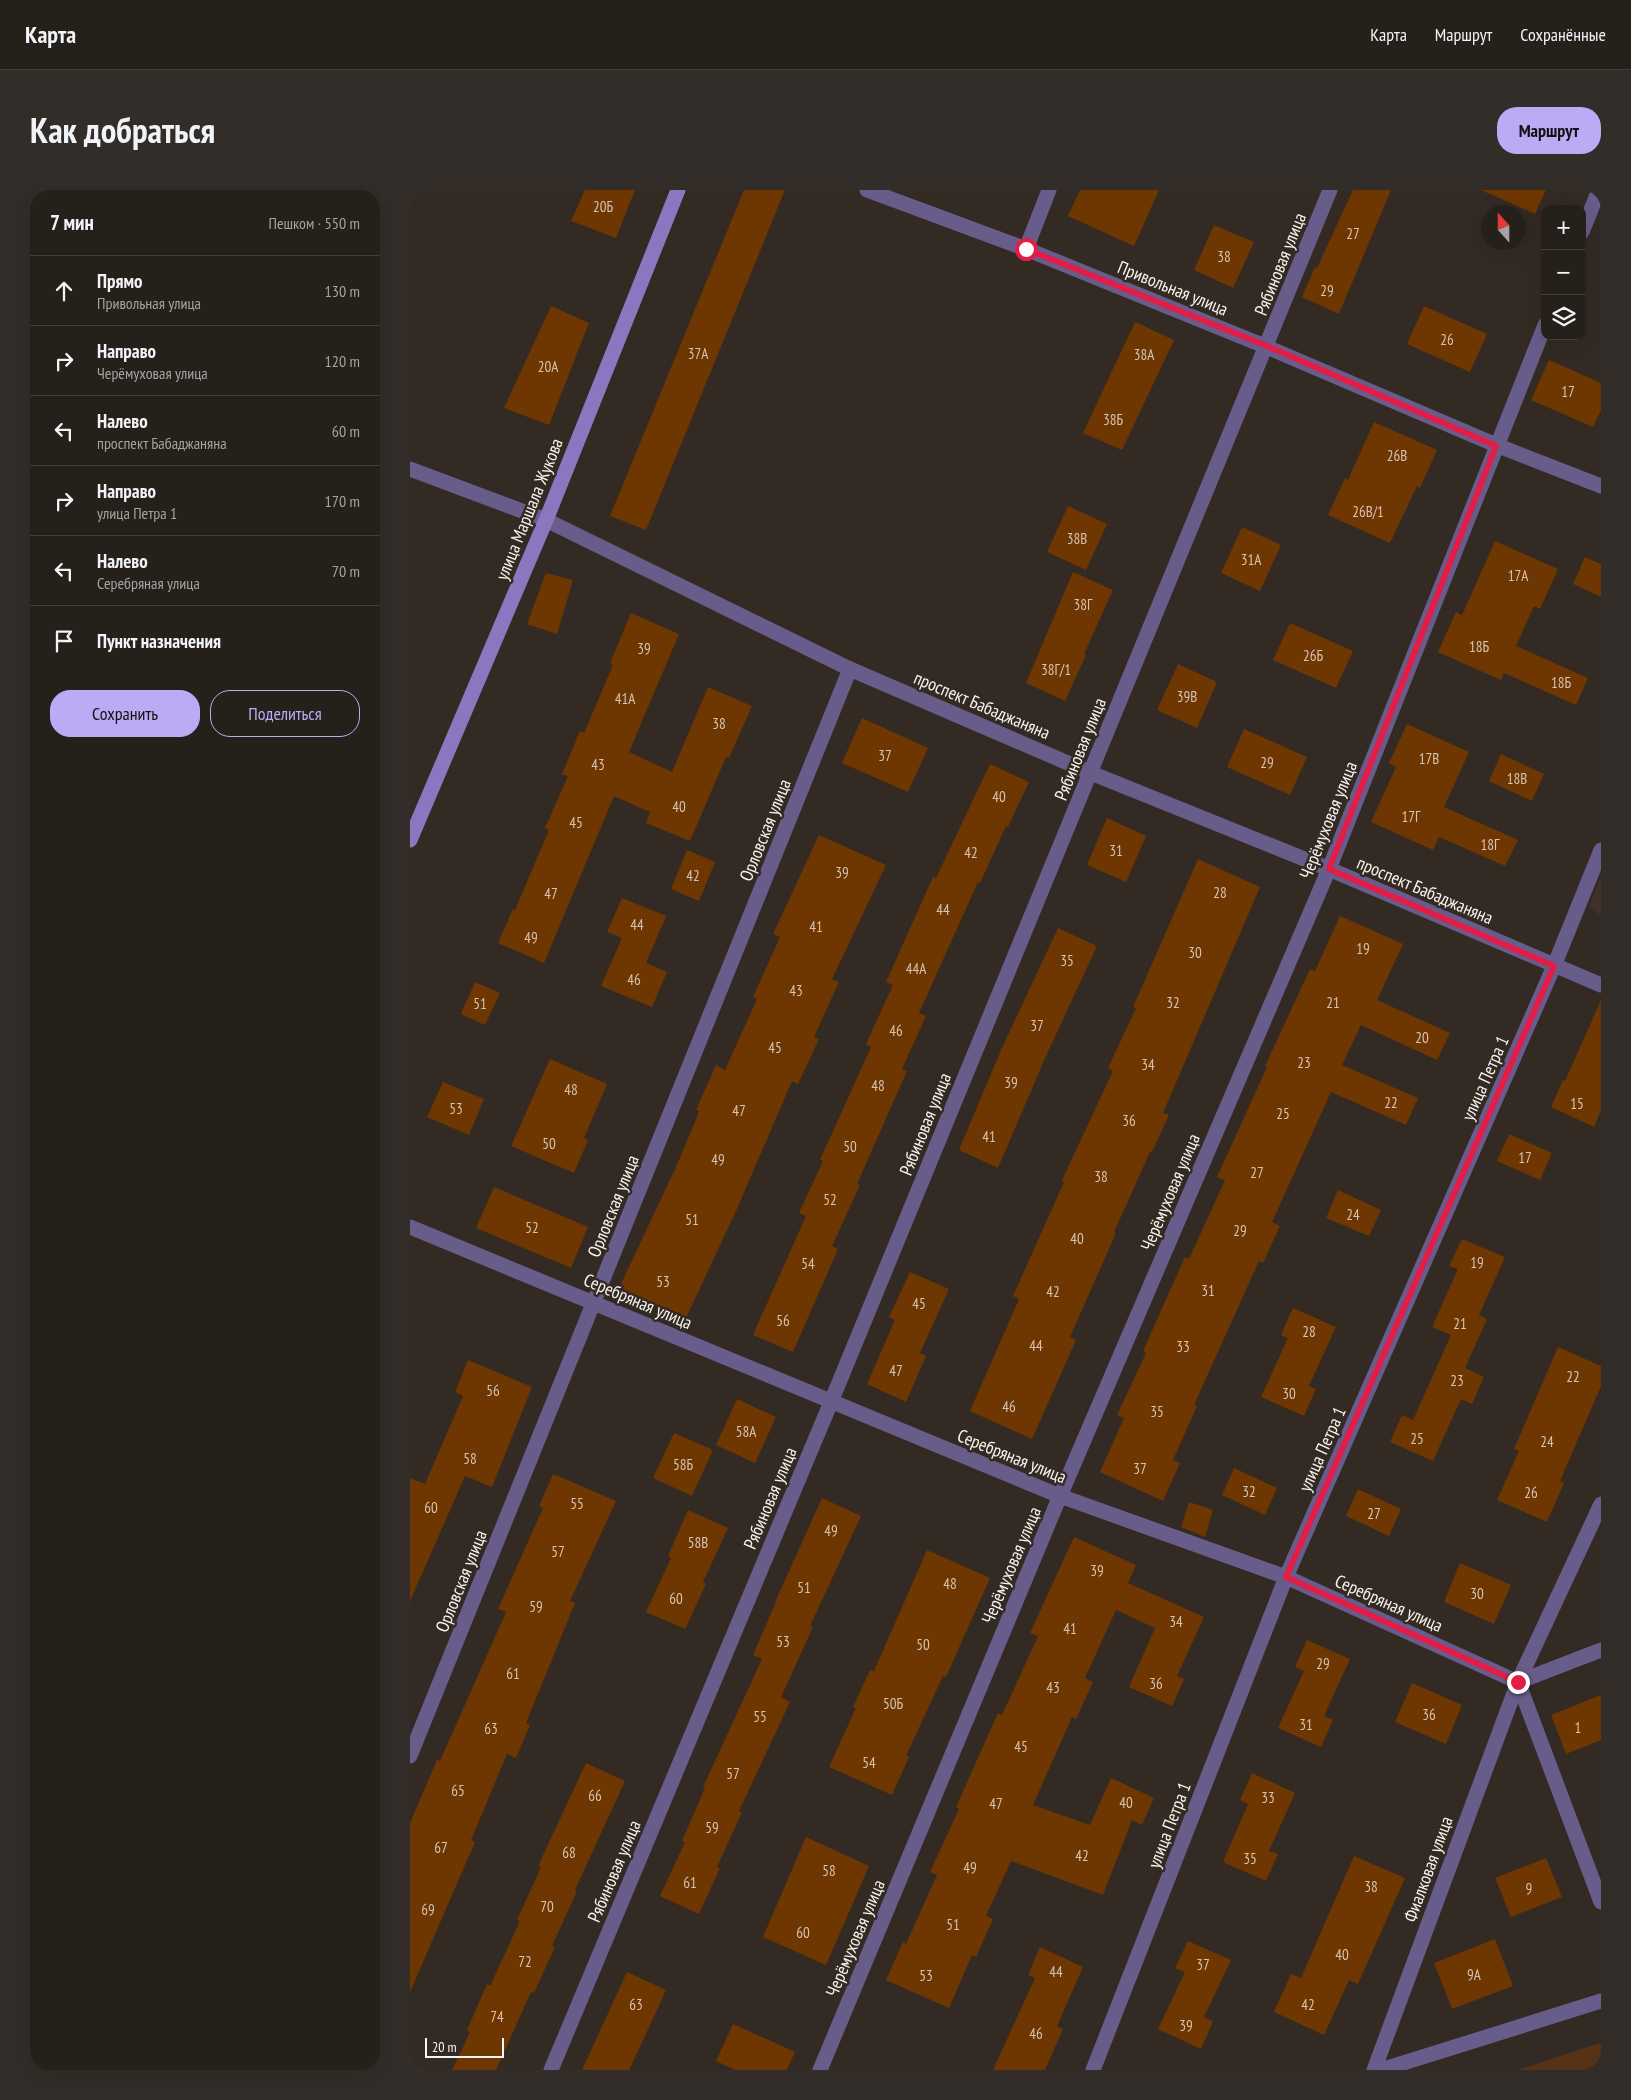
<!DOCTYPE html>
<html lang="ru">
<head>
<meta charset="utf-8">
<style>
	body { margin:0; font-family:"PT Sans Narrow",sans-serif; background:#322d28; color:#f1f3f6 }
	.controls { position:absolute; right:15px; top:15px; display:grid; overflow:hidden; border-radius:10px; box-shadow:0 5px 20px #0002 }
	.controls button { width:45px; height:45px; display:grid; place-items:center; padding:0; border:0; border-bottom:1px solid #423e3a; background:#26201b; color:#f1f3f6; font:25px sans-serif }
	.compass { position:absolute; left:1071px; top:15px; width:45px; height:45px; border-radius:50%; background:#26201b; box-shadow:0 5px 20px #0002; rotate:339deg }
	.scale { position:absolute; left:15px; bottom:12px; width:79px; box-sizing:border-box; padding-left:5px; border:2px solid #f9f3ef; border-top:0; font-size:14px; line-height:18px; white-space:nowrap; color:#f9f3ef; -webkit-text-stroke:4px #332a24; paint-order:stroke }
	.stop { position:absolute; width:15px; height:15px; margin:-11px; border:4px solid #e11d48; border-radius:50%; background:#fff }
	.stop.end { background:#e11d48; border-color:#fff; box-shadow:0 1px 5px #0008 }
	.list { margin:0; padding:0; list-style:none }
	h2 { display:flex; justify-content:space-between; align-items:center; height:65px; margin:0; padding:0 20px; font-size:21px }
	h2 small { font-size:16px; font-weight:400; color:#a4a3a3 }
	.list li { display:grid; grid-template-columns:32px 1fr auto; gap:15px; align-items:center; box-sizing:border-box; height:70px; padding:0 20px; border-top:1px solid #423e3a }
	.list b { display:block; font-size:19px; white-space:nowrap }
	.list p { margin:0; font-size:16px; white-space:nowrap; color:#a4a3a3 }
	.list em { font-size:16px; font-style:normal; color:#a4a3a3 }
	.actions { display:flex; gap:10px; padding:15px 20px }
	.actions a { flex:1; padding:11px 0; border:1px solid #bcaaf5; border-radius:20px; text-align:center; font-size:18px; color:#bcaaf5 }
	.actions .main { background:#bcaaf5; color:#111 }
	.icon { flex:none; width:28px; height:28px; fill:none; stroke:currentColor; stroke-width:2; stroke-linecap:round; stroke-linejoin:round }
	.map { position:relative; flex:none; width:1191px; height:1880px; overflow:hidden; border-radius:20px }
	header { display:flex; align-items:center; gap:30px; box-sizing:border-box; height:70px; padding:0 25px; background:#26201b; border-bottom:1px solid #423e3a }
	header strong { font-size:24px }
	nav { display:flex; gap:28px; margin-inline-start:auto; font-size:18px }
	.intro { display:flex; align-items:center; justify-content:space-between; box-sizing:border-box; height:120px; padding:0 30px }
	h1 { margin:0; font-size:35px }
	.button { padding:12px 22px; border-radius:20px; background:#bcaaf5; color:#111; font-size:18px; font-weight:700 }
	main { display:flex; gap:30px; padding:0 30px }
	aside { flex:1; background:#26201b; border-radius:20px; box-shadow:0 5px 20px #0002 }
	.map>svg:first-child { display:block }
	.built { fill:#413229 }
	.green { fill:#563217 }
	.building { fill:#6e3600 }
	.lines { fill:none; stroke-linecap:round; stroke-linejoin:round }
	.street { stroke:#685d8a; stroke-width:15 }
	.secondary { stroke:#8a77bf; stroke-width:15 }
	.route { stroke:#e11d48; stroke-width:6 }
	.labels { text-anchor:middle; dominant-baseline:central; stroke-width:5; stroke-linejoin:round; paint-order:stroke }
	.number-label { font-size:15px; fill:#d6c4b3 }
	.street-label { font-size:18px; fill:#f9f3ef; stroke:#332a24 }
</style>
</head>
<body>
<header>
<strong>Карта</strong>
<nav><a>Карта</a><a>Маршрут</a><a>Сохранённые</a></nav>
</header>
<div class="intro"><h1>Как добраться</h1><a class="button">Маршрут</a></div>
<main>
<aside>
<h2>7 мин<small>Пешком · 550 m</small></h2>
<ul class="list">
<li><svg class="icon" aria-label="ahead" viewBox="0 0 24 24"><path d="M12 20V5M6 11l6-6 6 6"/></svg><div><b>Прямо</b><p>Привольная улица</p></div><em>130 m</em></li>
<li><svg class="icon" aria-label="right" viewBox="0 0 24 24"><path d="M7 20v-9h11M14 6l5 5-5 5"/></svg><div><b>Направо</b><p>Черёмуховая улица</p></div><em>120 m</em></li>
<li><svg class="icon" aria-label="left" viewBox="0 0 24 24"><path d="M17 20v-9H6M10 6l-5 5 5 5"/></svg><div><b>Налево</b><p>проспект Бабаджаняна</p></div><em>60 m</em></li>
<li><svg class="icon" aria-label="right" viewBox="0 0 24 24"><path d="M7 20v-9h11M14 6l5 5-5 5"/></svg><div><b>Направо</b><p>улица Петра 1</p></div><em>170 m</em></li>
<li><svg class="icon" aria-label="left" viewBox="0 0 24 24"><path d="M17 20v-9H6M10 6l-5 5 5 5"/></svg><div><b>Налево</b><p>Серебряная улица</p></div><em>70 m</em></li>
<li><svg class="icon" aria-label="arrive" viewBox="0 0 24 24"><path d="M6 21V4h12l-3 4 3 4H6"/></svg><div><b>Пункт назначения</b></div></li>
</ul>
<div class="actions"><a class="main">Сохранить</a><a>Поделиться</a></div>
</aside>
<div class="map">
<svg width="1191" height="1880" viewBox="0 0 1191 1880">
	<rect width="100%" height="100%" fill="#332a24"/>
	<path class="built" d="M1191 686V725L1179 718Z"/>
	<path class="green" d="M1191 1853V1880H1108L1184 1855Z"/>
	<g class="building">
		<path d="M175 0H225L206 48 161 31Z"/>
		<path d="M334 0H375L236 340 200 326Z"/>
		<path d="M670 0H749L724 56 658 26Z"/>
		<path d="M943 0H981L929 124 892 107 905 77 907 78Z"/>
		<path d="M1071 0H1136L1125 24Z"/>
		<path d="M804 35 844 52 823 98 784 80Z"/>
		<path d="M141 116 179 133 139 235 94 218Z"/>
		<path d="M1014 116 1077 144 1060 182 997 154Z"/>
		<path d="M725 132 764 150 712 260 673 243Z"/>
		<path d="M1139 170 1191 193V220L1183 237 1121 210Z"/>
		<path d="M964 232 1027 260 1010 298 1007 296 980 353 918 325 935 288 938 290Z"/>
		<path d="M658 316 697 334 676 380 637 362Z"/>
		<path d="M832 337 871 355 850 401 811 383Z"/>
		<path d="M1085 351 1148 379 1130 419 1124 416 1106 456 1178 488 1166 515 1094 483 1091 490 1028 462 1046 422 1052 425Z"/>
		<path d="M1175 367 1191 374V407L1163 394Z"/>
		<path d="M663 382 703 400 674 464 676 465 655 511 616 493Z"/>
		<path d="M136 383 163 390 147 444 117 434Z"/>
		<path d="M221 423 269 444 219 562 262 582 298 497 342 516 319 568 316 567 280 651 236 633 240 622 204 606 134 773 88 753 103 719 105 720 139 640 135 638 158 586 152 584 170 541 174 543 203 475 200 473Z"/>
		<path d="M880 433 943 461 926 498 863 470Z"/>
		<path d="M768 474 807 492 787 538 747 520Z"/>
		<path d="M452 528 518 558 498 602 432 573Z"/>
		<path d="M997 534 1059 562 1034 617 1108 650 1095 676 1029 647 1023 660 961 632 986 577 979 573Z"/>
		<path d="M834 539 897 567 880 605 817 577Z"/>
		<path d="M1091 564 1134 584 1122 611 1079 591Z"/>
		<path d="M580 574 619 592 598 637 596 636 570 693 568 692 509 823 516 826 492 879 497 881 447 994 450 995 422 1056 428 1059 383 1162 343 1145 396 1026 389 1023 413 971 410 970 461 857 456 854 483 795 476 792 523 687 526 688Z"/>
		<path d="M697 628 736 646 716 692 677 675Z"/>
		<path d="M409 645 476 675 422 789 429 792 404 847 409 849 388 894 382 891 326 1021 276 1128 209 1098 266 977 287 927 289 921 286 920 306 875 315 880 347 809 343 807 370 747 363 744Z"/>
		<path d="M277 660 305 672 289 711 261 699Z"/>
		<path d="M788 669 850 697 753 923 759 925 742 962H740L704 1042 706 1043 660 1147 666 1150 622 1249 560 1221 609 1109 603 1106 654 992 652 990 703 881 698 878 726 818 723 817Z"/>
		<path d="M212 708 256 726 236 773 257 782 242 817 191 796 212 748 197 742Z"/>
		<path d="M930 726 993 754 967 810 1040 843 1027 870 951 835 932 875 1008 908 996 935 921 902 862 1032 870 1036 853 1073 849 1071 784 1215 787 1216 763 1270 770 1273 753 1311 690 1282 714 1228 707 1225 736 1163 733 1161 775 1067 779 1069 815 990 807 987 857 877 855 876 900 779 905 781Z"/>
		<path d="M648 738 687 756 636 866 588 978 549 960 591 860Z"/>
		<path d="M65 792 90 803 75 835 51 824Z"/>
		<path d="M1191 810V920L1184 937 1141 917 1153 890 1155 891Z"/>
		<path d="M140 869 197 894 174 948 178 950 164 983 101 956Z"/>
		<path d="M33 892 74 909 59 945 17 927Z"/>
		<path d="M1099 944 1142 963 1130 990 1087 971Z"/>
		<path d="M84 997 178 1037 161 1078 66 1038Z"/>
		<path d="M928 1000 971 1020 959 1046 916 1028Z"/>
		<path d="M1052 1049 1095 1067 1069 1125 1077 1129 1055 1178 1074 1187 1062 1214 1051 1209 1023 1271 980 1252 992 1225 1003 1230 1041 1145 1022 1137 1048 1079 1039 1076Z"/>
		<path d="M500 1082 539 1099 510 1163 516 1166 496 1212 457 1194 485 1130 479 1127Z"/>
		<path d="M883 1118 926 1137 899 1196 906 1199 894 1226 851 1207 878 1148 871 1145Z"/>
		<path d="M1148 1157 1191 1176V1196L1150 1291 1154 1293 1137 1332 1087 1310 1109 1261 1104 1259Z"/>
		<path d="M58 1170 122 1197 82 1297 55 1286 0 1411V1288L15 1294 53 1206 45 1202Z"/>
		<path d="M327 1209 366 1227 345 1273 306 1255Z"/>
		<path d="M264 1243 303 1260 282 1306 243 1288Z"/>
		<path d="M824 1278 867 1298 855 1325 812 1305Z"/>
		<path d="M143 1284 206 1311 160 1411 165 1413 116 1533 120 1535 106 1568 97 1564 61 1650 65 1652 0 1802V1633L27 1570 30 1571 96 1422 88 1419 133 1318 129 1316Z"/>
		<path d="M948 1299 991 1319 979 1346 936 1326Z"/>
		<path d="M412 1308 451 1326 400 1436 403 1437 371 1507 380 1512 329 1621 332 1622 307 1677 310 1678 289 1724 250 1706 275 1652 272 1651 295 1598 293 1597 352 1469 343 1465 366 1412H365Z"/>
		<path d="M779 1312 803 1320 795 1347 771 1337Z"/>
		<path d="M278 1320 318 1338 293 1392 296 1394 275 1439 236 1422 261 1368 258 1366Z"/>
		<path d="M664 1347 726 1375 718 1393 794 1427 767 1486 774 1489 762 1516 719 1497 745 1438 706 1420 675 1488 683 1492 666 1529 662 1527 623 1615 680 1635 701 1588 744 1608 732 1635 722 1630 693 1705 601 1671 576 1726 583 1729 566 1767 562 1765 539 1818 476 1790 493 1752 496 1754 527 1685 520 1682 549 1619 546 1617 588 1523 592 1525 628 1446 620 1443Z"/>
		<path d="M517 1360 580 1388 536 1487 533 1486 496 1566 499 1567 482 1605 419 1577 446 1518 443 1517 460 1480 464 1481Z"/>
		<path d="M1050 1373 1101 1395 1084 1434 1034 1412Z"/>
		<path d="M897 1450 940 1469 914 1526 923 1530 911 1557 868 1538 894 1481 885 1477Z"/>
		<path d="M1002 1493 1052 1515 1036 1554 985 1532Z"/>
		<path d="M1191 1505V1550L1156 1564 1141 1525Z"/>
		<path d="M176 1573 215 1591 165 1700 167 1701 142 1756 145 1757 124 1803 121 1802 86 1880H42L60 1842 57 1840 77 1794 80 1796 110 1731 107 1730 131 1677 128 1676Z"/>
		<path d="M842 1583 885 1603 859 1661 868 1664 856 1691 813 1672 838 1614 830 1610Z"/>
		<path d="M396 1647 459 1676 416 1775 353 1747Z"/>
		<path d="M944 1666 995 1688 948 1794 939 1790 914 1845 864 1822 881 1784 891 1788Z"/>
		<path d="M1136 1668 1152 1707 1101 1727 1085 1688Z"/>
		<path d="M1085 1749 1103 1796 1042 1819 1024 1773Z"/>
		<path d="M778 1751 821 1770 794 1827 803 1831 791 1859 748 1839 775 1782 765 1778Z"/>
		<path d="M630 1757 673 1777 647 1836 653 1839 635 1880H583L625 1788 618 1785Z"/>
		<path d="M217 1782 256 1800 235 1846 219 1880H172Z"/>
		<path d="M323 1834 385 1862 377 1880H325L306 1871Z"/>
	</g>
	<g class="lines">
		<g class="street">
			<path d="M457 0 616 59 857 157 1086 255 1191 296"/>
			<path d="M1172 42 1189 0"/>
			<path d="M616 59 639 0"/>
			<path d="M0 279 136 330 440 479 681 583 919 679 1191 795"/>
			<path d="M0 1037 650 1306 876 1387 1108 1492 1191 1460"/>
			<path d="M1108 1492 1191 1712"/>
			<path d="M0 1566 440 479"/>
			<path d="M141 1880 421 1212 920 0"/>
			<path d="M410 1880 650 1306 919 679 1135 135"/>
			<path d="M683 1880 876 1387 1144 776 1191 660"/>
			<path d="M964 1880 1108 1492 1191 1314"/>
			<path d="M971 1880 1191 1811"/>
		</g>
		<path class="secondary" d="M0 650 136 330 268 0"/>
	</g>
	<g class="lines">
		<path class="route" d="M616 59 857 156 1086 256 919 679 1144 776 876 1387 1108 1492"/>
	</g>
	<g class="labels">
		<g class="number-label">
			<text x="193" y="16">20Б</text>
			<text x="943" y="43">27</text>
			<text x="814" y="66">38</text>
			<text x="917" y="100">29</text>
			<text x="1037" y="149">26</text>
			<text x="288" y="163">37А</text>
			<text x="734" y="164">38А</text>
			<text x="138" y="176">20А</text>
			<text x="1158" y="201">17</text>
			<text x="703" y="229">38Б</text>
			<text x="987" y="265">26В</text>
			<text x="958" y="321">26В/1</text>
			<text x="667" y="348">38В</text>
			<text x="841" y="369">31А</text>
			<text x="1108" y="385">17А</text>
			<text x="673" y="414">38Г</text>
			<text x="1069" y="456">18Б</text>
			<text x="234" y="458">39</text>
			<text x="903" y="465">26Б</text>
			<text x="646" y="479">38Г/1</text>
			<text x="1151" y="492">18Б</text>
			<text x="777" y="506">39В</text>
			<text x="215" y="508">41А</text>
			<text x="309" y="533">38</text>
			<text x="475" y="565">37</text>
			<text x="1019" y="568">17В</text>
			<text x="857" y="572">29</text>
			<text x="188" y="574">43</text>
			<text x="1107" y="588">18В</text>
			<text x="589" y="606">40</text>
			<text x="269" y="616">40</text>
			<text x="1001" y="626">17Г</text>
			<text x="166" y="632">45</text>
			<text x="1080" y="654">18Г</text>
			<text x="706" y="660">31</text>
			<text x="561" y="662">42</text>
			<text x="432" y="682">39</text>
			<text x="283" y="685">42</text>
			<text x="810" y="702">28</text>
			<text x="141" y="703">47</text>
			<text x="533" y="719">44</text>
			<text x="227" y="734">44</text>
			<text x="406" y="736">41</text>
			<text x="121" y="747">49</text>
			<text x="953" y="758">19</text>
			<text x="785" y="762">30</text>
			<text x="657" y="770">35</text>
			<text x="506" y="778">44А</text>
			<text x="224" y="789">46</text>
			<text x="386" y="800">43</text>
			<text x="763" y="812">32</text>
			<text x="923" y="812">21</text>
			<text x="70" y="813">51</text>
			<text x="627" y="835">37</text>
			<text x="486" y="840">46</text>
			<text x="1012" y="847">20</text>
			<text x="365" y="857">45</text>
			<text x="894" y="872">23</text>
			<text x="738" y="874">34</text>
			<text x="601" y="892">39</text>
			<text x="468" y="895">48</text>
			<text x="161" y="899">48</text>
			<text x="981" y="912">22</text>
			<text x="1167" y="913">15</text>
			<text x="46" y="918">53</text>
			<text x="329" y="920">47</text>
			<text x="873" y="923">25</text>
			<text x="719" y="930">36</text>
			<text x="579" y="946">41</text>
			<text x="139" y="953">50</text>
			<text x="440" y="956">50</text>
			<text x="1115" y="967">17</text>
			<text x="308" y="969">49</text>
			<text x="847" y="982">27</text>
			<text x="691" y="986">38</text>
			<text x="420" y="1009">52</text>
			<text x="943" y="1024">24</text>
			<text x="282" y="1029">51</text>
			<text x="122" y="1037">52</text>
			<text x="830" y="1040">29</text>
			<text x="667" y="1048">40</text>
			<text x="1067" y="1072">19</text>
			<text x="398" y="1073">54</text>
			<text x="253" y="1091">53</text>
			<text x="798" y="1100">31</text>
			<text x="643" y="1101">42</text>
			<text x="509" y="1113">45</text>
			<text x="373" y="1130">56</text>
			<text x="1050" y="1133">21</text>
			<text x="899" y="1141">28</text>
			<text x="626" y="1155">44</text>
			<text x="773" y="1156">33</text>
			<text x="486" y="1180">47</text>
			<text x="1163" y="1186">22</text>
			<text x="1047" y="1190">23</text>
			<text x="83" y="1200">56</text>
			<text x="879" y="1203">30</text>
			<text x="599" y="1216">46</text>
			<text x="747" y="1221">35</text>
			<text x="336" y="1241">58А</text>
			<text x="1007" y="1248">25</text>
			<text x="1137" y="1251">24</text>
			<text x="60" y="1268">58</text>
			<text x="273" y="1274">58Б</text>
			<text x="730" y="1278">37</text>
			<text x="839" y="1301">32</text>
			<text x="1121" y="1302">26</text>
			<text x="167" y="1313">55</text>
			<text x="21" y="1317">60</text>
			<text x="964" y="1323">27</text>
			<text x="421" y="1340">49</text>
			<text x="288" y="1352">58В</text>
			<text x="148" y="1361">57</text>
			<text x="687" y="1380">39</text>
			<text x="540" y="1393">48</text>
			<text x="394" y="1397">51</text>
			<text x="1067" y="1403">30</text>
			<text x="266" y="1408">60</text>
			<text x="126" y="1416">59</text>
			<text x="766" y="1431">34</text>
			<text x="660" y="1438">41</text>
			<text x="373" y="1451">53</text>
			<text x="513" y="1454">50</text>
			<text x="913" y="1473">29</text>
			<text x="103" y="1483">61</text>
			<text x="746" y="1493">36</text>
			<text x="643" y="1497">43</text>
			<text x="483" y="1513">50Б</text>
			<text x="1019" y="1524">36</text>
			<text x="350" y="1526">55</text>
			<text x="896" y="1534">31</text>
			<text x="1168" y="1537">1</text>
			<text x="81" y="1538">63</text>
			<text x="611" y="1556">45</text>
			<text x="459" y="1572">54</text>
			<text x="323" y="1583">57</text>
			<text x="48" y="1600">65</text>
			<text x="185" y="1605">66</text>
			<text x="858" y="1607">33</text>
			<text x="716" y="1612">40</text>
			<text x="586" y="1613">47</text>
			<text x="302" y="1637">59</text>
			<text x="31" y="1657">67</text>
			<text x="159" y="1662">68</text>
			<text x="672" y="1665">42</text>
			<text x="840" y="1668">35</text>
			<text x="560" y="1677">49</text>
			<text x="419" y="1680">58</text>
			<text x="280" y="1692">61</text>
			<text x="961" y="1696">38</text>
			<text x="1119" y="1698">9</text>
			<text x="137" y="1716">70</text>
			<text x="18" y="1719">69</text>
			<text x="543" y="1734">51</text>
			<text x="393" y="1742">60</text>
			<text x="932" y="1764">40</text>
			<text x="115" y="1771">72</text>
			<text x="793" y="1774">37</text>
			<text x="646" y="1781">44</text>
			<text x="1064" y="1784">9А</text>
			<text x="516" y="1785">53</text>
			<text x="226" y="1814">63</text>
			<text x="898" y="1814">42</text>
			<text x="87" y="1826">74</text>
			<text x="776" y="1835">39</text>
			<text x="626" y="1843">46</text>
		</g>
		<g class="street-label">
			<text transform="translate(870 74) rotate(-68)">Рябиновая улица</text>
			<text transform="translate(763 98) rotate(22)">Привольная улица</text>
			<text transform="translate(119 319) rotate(-68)">улица Маршала Жукова</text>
			<text transform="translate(572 515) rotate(23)">проспект Бабаджаняна</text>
			<text transform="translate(670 559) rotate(-68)">Рябиновая улица</text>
			<text transform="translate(918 630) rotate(-68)">Черёмуховая улица</text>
			<text transform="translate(355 640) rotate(-68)">Орловская улица</text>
			<text transform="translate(1015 700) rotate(23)">проспект Бабаджаняна</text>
			<text transform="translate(1075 888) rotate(-66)">улица Петра 1</text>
			<text transform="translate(515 934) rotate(-68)">Рябиновая улица</text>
			<text transform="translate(760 1002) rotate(-67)">Черёмуховая улица</text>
			<text transform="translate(203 1016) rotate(-68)">Орловская улица</text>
			<text transform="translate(228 1111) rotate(23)">Серебряная улица</text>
			<text transform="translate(912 1259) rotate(-66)">улица Петра 1</text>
			<text transform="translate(602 1266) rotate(22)">Серебряная улица</text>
			<text transform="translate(360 1308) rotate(-67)">Рябиновая улица</text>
			<text transform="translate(601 1375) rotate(-67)">Черёмуховая улица</text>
			<text transform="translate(51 1391) rotate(-68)">Орловская улица</text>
			<text transform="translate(979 1413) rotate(24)">Серебряная улица</text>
			<text transform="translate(759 1635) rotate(-69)">улица Петра 1</text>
			<text transform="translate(1018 1679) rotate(-70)">Фиалковая улица</text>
			<text transform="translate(204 1681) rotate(-67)">Рябиновая улица</text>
			<text transform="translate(445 1748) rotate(-67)">Черёмуховая улица</text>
		</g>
	</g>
</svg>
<div class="controls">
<button>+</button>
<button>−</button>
<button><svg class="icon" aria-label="layers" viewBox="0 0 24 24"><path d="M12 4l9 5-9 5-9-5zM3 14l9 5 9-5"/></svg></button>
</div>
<svg class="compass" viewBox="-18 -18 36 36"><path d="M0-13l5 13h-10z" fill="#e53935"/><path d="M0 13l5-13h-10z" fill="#a4a3a3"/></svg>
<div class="scale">20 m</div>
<div class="stop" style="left:616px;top:59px"></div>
<div class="stop end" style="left:1108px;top:1492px"></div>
</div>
</main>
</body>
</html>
